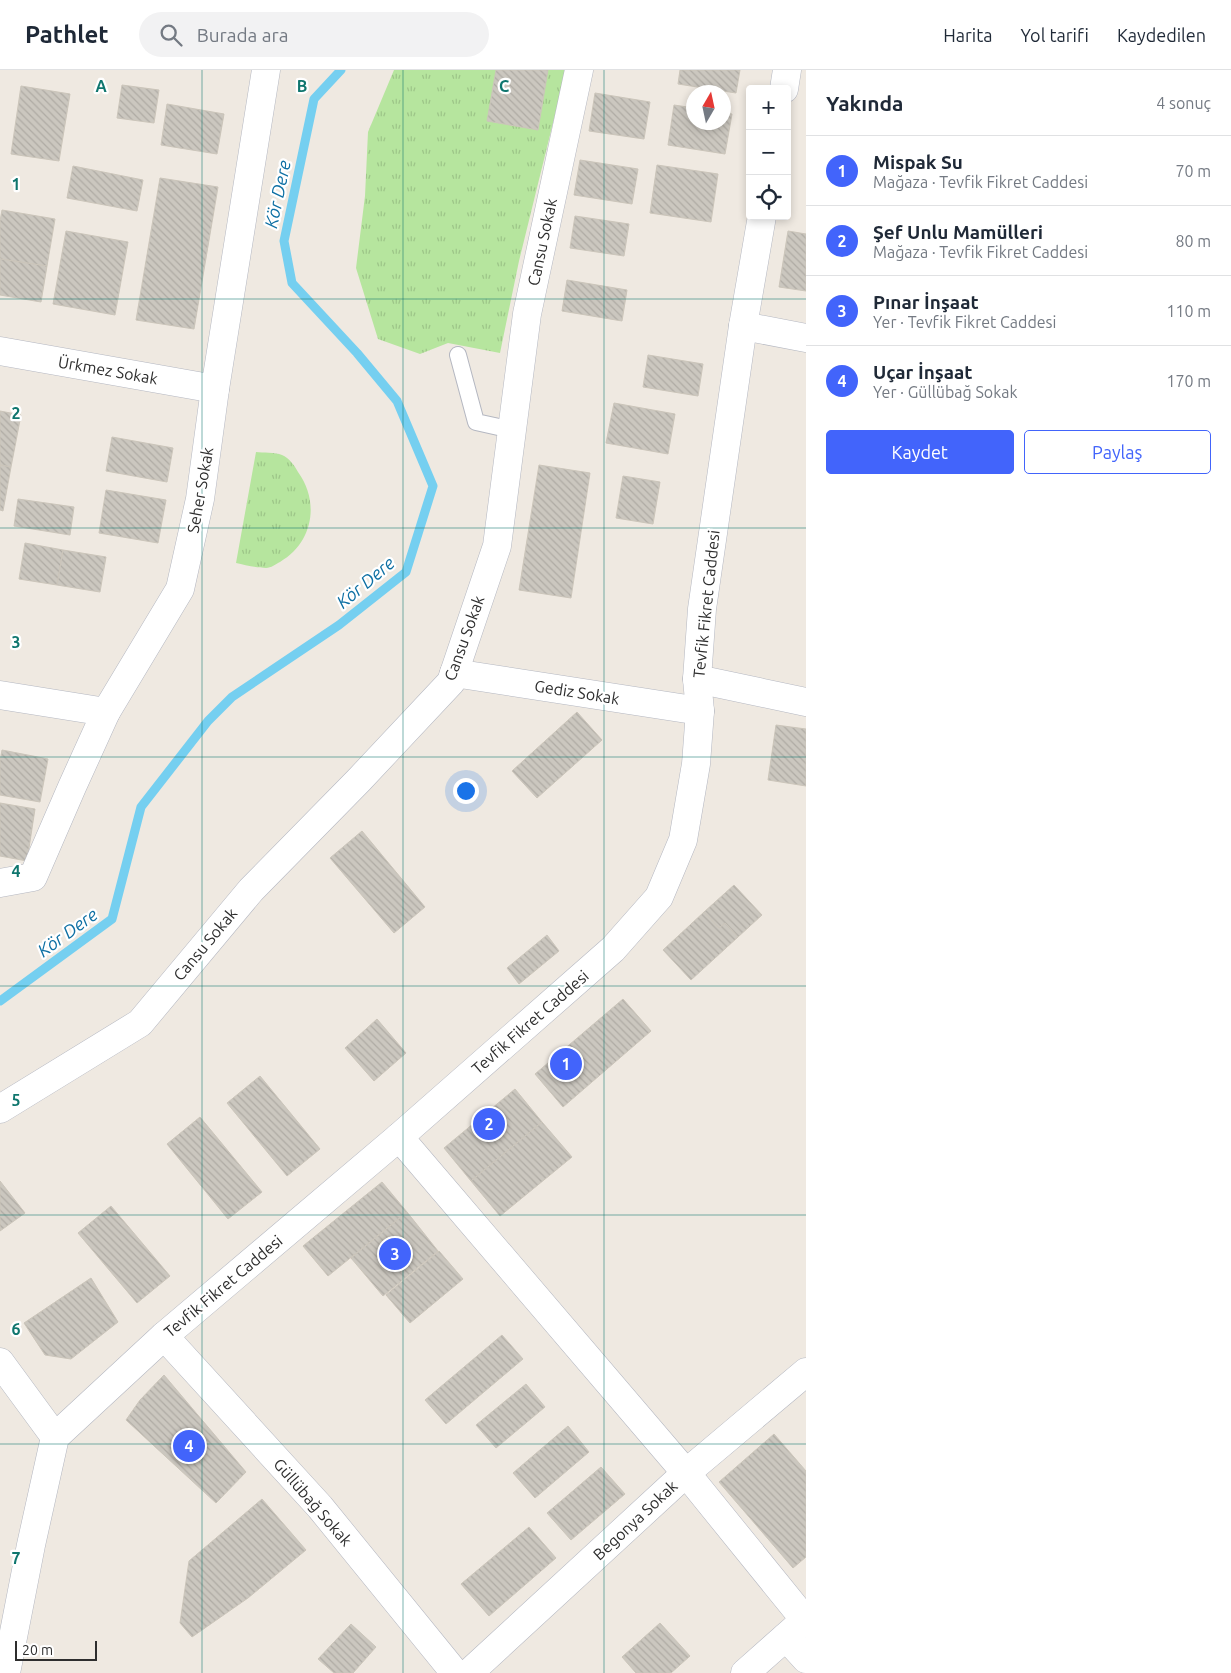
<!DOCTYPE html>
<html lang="tr">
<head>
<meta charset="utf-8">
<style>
	body { margin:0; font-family:Ubuntu,sans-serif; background:#f2f2f3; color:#1f2937 }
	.controls { position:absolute; right:15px; top:15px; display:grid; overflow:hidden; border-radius:5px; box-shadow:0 2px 8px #0003 }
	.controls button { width:45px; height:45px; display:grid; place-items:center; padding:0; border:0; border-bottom:1px solid #e0e1e3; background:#fff; color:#1f2937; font:25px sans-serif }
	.compass { position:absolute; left:686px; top:15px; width:45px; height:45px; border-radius:50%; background:#fff; box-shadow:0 2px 8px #0003; rotate:9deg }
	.scale { position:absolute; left:15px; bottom:12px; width:82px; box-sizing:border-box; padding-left:5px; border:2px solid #2e2e2e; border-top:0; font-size:14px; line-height:18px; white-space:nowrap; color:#2e2e2e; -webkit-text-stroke:4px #fff; paint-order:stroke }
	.you { position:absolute; left:465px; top:720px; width:18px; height:18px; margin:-12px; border:4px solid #fff; border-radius:50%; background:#1a73e8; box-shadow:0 0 0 8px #1a73e833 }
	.badge { display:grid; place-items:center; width:32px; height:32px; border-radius:50%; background:#4264fb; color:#fff; font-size:16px; font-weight:700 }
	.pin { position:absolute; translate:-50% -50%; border:2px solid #fff; box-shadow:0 1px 5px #0006 }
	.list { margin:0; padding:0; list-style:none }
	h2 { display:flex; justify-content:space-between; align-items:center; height:65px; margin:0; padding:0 20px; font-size:21px }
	h2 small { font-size:16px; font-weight:400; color:#747a83 }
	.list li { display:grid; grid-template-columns:32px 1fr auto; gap:15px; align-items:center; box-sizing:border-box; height:70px; padding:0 20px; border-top:1px solid #e0e1e3 }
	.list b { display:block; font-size:19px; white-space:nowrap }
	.list p { margin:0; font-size:16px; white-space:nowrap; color:#747a83 }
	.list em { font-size:16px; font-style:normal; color:#747a83 }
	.actions { display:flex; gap:10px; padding:15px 20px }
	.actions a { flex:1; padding:11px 0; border:1px solid #4264fb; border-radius:5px; text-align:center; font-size:18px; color:#4264fb }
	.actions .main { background:#4264fb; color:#fff }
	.icon { flex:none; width:28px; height:28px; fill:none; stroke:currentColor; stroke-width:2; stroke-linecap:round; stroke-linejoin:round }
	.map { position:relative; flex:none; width:806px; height:1603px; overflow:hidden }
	header { display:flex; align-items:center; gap:30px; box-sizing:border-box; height:70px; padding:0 25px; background:#fff; border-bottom:1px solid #e0e1e3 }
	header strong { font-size:24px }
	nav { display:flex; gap:28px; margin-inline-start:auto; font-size:18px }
	.search { width:350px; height:45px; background:#f2f2f3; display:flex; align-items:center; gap:12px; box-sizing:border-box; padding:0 18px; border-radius:28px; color:#747a83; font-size:19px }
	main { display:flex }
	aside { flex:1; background:#fff }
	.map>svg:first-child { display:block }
	.park { fill:url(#park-tufts) }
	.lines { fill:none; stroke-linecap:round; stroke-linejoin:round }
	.stream { stroke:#75cff0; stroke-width:9 }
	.building { fill:url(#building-back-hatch); stroke:#cbc5ba }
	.service-casing { stroke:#b4b7c1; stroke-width:18 }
	.minor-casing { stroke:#b4b7c1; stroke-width:29 }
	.tertiary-casing { stroke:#b4b7c1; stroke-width:29 }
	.service { stroke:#fff; stroke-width:16 }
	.minor { stroke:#fff; stroke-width:28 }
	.tertiary { stroke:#fff; stroke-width:28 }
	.grid { fill:none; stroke:#0f766e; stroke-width:1; stroke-opacity:0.55 }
	.labels { text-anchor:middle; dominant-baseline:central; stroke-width:4.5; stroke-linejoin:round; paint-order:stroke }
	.street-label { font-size:16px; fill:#2e2e2e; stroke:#fff }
	.water-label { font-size:18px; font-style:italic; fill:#0d6fa3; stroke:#fff }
	.grid-label { font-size:16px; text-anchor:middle; font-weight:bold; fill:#0f766e; stroke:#fff; stroke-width:4.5; stroke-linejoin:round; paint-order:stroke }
</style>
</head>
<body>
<header>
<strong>Pathlet</strong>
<div class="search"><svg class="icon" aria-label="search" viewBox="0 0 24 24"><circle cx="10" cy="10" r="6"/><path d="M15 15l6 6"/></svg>Burada ara</div>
<nav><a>Harita</a><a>Yol tarifi</a><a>Kaydedilen</a></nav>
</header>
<main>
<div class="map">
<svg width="806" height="1603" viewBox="0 0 806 1603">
	<defs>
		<pattern id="park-tufts" width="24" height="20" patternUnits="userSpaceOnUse" patternTransform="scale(1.25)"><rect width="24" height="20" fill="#b6e59e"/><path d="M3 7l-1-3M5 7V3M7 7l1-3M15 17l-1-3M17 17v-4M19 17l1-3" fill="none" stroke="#9dc588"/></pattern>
		<pattern id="building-back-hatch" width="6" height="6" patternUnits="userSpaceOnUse" patternTransform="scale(1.25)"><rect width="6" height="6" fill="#cbc7bf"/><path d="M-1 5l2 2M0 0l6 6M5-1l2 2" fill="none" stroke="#afaba4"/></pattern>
	</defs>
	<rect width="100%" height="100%" fill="#efe9e1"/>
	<g class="park">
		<path d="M394 0H566L519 191 500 283 448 273 420 284 378 269 356 198 365 126 368 62Z"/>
		<path d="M256 382C263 383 275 382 282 385 289 388 295 396 298 402 320 432 313 473 280 492 276 494 271 498 266 498 257 498 245 495 236 493Z"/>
	</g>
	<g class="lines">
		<path class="stream" d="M0 931 112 849 141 737 208 651 232 627 339 555 406 502 433 416 397 331 357 283 292 213 284 171 314 29 341 0"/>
	</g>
	<g class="building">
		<path d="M496 0H548L538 60 487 51Z"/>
		<path d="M680 0H740L736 23 678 14Z"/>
		<path d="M122 15 159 20 154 53 117 48Z"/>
		<path d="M21 16 70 24 59 91 11 84Z"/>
		<path d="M595 23 650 32 644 69 589 61Z"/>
		<path d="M167 34 224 44 217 84 161 75Z"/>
		<path d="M674 35 694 38V52H724V43L732 44 725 84 668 75Z"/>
		<path d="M580 90 638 99 632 134 574 125Z"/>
		<path d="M657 95 718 104 711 152 650 143Z"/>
		<path d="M73 96 143 110 137 141 67 128Z"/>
		<path d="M160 108 218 117 194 259 136 250Z"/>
		<path d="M2 140 55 149 47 196 0 189V151Z"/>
		<path d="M575 146 629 154 624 186 570 178Z"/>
		<path d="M66 161 128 172 115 245 53 234Z"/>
		<path d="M788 161 806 164V221L779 217Z"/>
		<path d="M0 189 47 196 41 232 0 225Z"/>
		<path d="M567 210 627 220 622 251 562 241Z"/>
		<path d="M648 285 703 294 698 326 643 317Z"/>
		<path d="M614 333 675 344 668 384 606 373Z"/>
		<path d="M0 341 21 345 11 397 0 395Z"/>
		<path d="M112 367 173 378 167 412 106 401Z"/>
		<path d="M0 395 11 397 3 441 0 440Z"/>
		<path d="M539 395 590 403 571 528 519 520Z"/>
		<path d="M623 406 660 412 653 454 616 448Z"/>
		<path d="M106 420 166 430 158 473 99 463Z"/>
		<path d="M18 429 74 437 70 465 14 456Z"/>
		<path d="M25 473 63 480 57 515 19 509Z"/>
		<path d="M63 480 106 487 100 522 57 515Z"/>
		<path d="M577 642 602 670 537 728 512 701Z"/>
		<path d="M776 655 806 659V716L768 710Z"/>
		<path d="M2 680 48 689 40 732 0 725V691Z"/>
		<path d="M0 733 35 739 27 791 0 786Z"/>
		<path d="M362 761 425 837 394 863 330 788Z"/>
		<path d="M734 815 762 845 738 867 725 853 719 858 704 842Z"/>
		<path d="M704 842 719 858 725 853 738 867 691 910 663 880Z"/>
		<path d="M547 865 559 881 519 914 507 898Z"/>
		<path d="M623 929 651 961 563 1037 535 1004Z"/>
		<path d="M377 949 406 983 374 1011 345 978Z"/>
		<path d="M260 1006 320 1079 287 1106 227 1033Z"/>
		<path d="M515 1019 542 1052 471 1111 444 1078Z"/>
		<path d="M200 1047 262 1122 228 1149 167 1074Z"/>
		<path d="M542 1052 572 1087 500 1146 471 1111Z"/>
		<path d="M0 1111 25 1143 0 1161Z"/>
		<path d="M382 1112 407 1142 328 1206 303 1176Z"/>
		<path d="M111 1136 170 1206 137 1233 78 1163Z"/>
		<path d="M407 1142 438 1181 383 1226 351 1188Z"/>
		<path d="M439 1181 463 1209 410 1253 386 1225Z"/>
		<path d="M91 1208 118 1252 71 1289 45 1285 24 1253Z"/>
		<path d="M502 1265 523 1289 446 1354 425 1330Z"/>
		<path d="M164 1305 246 1402 216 1433 126 1350 140 1330Z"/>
		<path d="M526 1314 545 1337 496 1378 476 1355Z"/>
		<path d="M568 1356 589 1382 535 1428 513 1403Z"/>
		<path d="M774 1364 806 1401V1487L793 1498 719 1412Z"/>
		<path d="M601 1397 625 1424 571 1470 547 1443Z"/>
		<path d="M262 1429 306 1480 248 1528 192 1567 180 1553 189 1491Z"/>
		<path d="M529 1457 556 1488 489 1546 461 1514Z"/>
		<path d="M660 1553 690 1586 671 1603H636L622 1587Z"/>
		<path d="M351 1554 376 1577 353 1603H334L318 1589Z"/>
	</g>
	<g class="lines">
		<g class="service-casing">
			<path id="service" d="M458 285 476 352 512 360"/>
		</g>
		<g class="minor-casing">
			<g id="minor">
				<path d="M743 256 806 268"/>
				<path d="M0 281 215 319"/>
				<path d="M454 603 700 641"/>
				<path d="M697 609 806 632"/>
				<path d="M0 625 106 642"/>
				<path d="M0 813 33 807 72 717 106 642 180 519 200 429 215 319 266 0"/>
				<path d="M0 1039 140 953 251 820 359 710 451 612 497 476 527 244 579 0"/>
				<path d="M399 1067 686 1403 805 1550"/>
				<path d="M164 1266 320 1437 455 1603"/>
				<path d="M0 1292 55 1367"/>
				<path d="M786 1567 806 1589"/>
				<path d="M469 1603 686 1403 806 1302"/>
				<path d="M745 1603 806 1549"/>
			</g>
		</g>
		<g class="tertiary-casing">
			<g id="tertiary">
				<path d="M784 19 787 0"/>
				<path d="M6 1603 31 1475 55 1367 164 1266 399 1067 613 879 659 827 683 770 696 694 700 641 697 609 702 539 743 256 762 146"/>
			</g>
		</g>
		<use href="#service" class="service"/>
		<use href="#minor" class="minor"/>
		<use href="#tertiary" class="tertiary"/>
	</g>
	<path class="grid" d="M202 0V1603M403 0V1603M604 0V1603M0 229H806M0 458H806M0 687H806M0 916H806M0 1145H806M0 1374H806"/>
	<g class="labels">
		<g class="street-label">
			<text transform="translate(542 172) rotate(-78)">Cansu Sokak</text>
			<text transform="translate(108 300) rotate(10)">Ürkmez Sokak</text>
			<text transform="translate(200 420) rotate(-80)">Seher Sokak</text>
			<text transform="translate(706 534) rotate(-84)">Tevfik Fikret Caddesi</text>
			<text transform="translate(464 568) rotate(-70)">Cansu Sokak</text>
			<text transform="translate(577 622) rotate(9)">Gediz Sokak</text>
			<text transform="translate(205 874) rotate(-50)">Cansu Sokak</text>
			<text transform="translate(530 952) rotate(-41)">Tevfik Fikret Caddesi</text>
			<text transform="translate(223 1216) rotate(-40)">Tevfik Fikret Caddesi</text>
			<text transform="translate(313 1432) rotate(49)">Güllübağ Sokak</text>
			<text transform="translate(635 1450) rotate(-43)">Begonya Sokak</text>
		</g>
		<g class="water-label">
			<text transform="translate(277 124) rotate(-78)">Kör Dere</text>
			<text transform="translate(365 512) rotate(-40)">Kör Dere</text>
			<text transform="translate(67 862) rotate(-36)">Kör Dere</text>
		</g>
	</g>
	<g class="grid-label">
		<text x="101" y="22">A</text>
		<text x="302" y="22">B</text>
		<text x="504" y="22">C</text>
		<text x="16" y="120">1</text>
		<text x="16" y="349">2</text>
		<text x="16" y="578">3</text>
		<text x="16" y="807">4</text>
		<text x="16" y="1036">5</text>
		<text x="16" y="1265">6</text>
		<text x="16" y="1494">7</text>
	</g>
</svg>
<div class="controls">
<button>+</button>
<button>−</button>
<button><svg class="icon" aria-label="locate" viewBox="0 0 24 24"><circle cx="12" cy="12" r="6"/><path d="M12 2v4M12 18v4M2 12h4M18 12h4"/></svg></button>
</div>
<svg class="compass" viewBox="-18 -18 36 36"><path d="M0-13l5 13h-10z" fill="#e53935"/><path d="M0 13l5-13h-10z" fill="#747a83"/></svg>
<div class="scale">20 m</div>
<div class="you"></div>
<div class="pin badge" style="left:566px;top:994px">1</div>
<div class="pin badge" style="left:489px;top:1054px">2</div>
<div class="pin badge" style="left:395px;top:1184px">3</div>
<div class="pin badge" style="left:189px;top:1376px">4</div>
</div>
<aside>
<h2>Yakında<small>4 sonuç</small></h2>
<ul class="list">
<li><span class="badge">1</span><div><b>Mispak Su</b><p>Mağaza · Tevfik Fikret Caddesi</p></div><em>70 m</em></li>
<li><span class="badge">2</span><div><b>Şef Unlu Mamülleri</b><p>Mağaza · Tevfik Fikret Caddesi</p></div><em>80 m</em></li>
<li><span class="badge">3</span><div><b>Pınar İnşaat</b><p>Yer · Tevfik Fikret Caddesi</p></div><em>110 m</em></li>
<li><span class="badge">4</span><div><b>Uçar İnşaat</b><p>Yer · Güllübağ Sokak</p></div><em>170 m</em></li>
</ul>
<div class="actions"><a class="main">Kaydet</a><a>Paylaş</a></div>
</aside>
</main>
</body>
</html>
